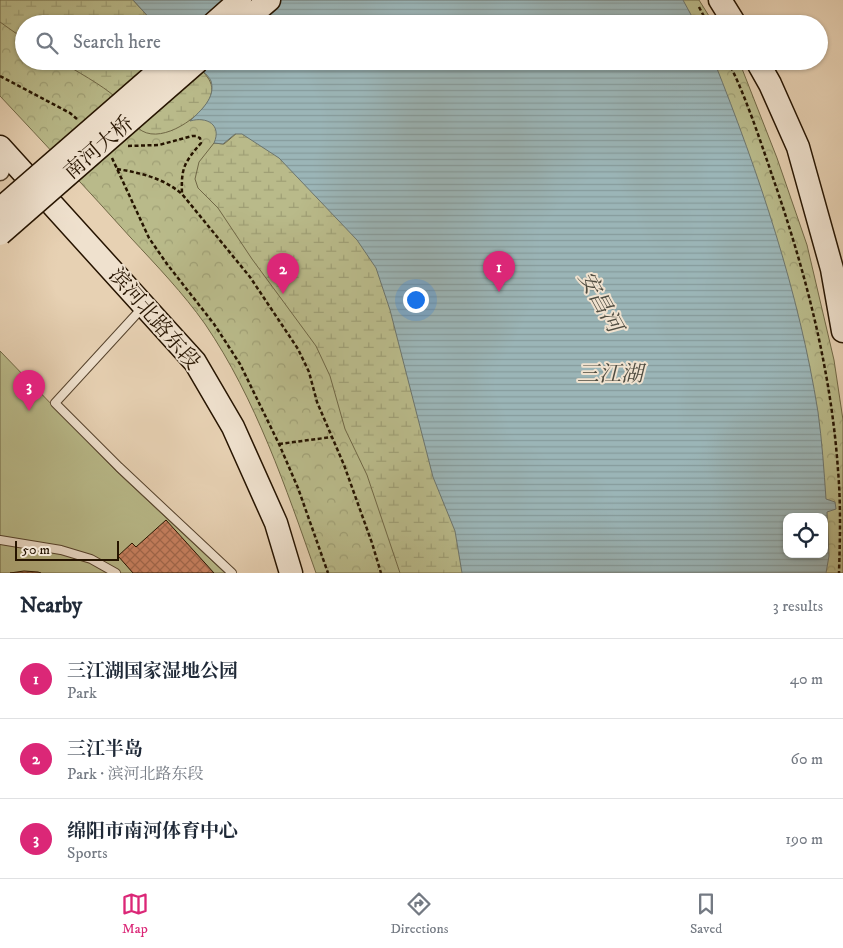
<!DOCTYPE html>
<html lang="en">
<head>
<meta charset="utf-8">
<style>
	body { margin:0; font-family:"IM FELL DW Pica","Noto Serif SC",serif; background:#f6f6f7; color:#1f2937 }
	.controls { position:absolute; right:15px; bottom:15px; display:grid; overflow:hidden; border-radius:10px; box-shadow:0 1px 4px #0004 }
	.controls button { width:45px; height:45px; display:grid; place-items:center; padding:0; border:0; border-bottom:1px solid #e0e1e3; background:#fff; color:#1f2937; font:25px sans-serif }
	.scale { position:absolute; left:15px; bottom:12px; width:104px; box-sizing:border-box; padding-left:5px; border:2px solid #261400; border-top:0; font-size:14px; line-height:18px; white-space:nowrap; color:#261400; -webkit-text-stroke:4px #efe1ce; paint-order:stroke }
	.you { position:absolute; left:415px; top:299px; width:18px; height:18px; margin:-12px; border:4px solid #fff; border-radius:50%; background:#1a73e8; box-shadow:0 0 0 8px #1a73e833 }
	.badge { display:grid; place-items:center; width:32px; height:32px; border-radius:50%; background:#db2777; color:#fff; font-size:16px; font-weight:700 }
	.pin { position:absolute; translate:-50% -41px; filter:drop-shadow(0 1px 2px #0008) }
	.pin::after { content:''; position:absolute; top:26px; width:18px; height:15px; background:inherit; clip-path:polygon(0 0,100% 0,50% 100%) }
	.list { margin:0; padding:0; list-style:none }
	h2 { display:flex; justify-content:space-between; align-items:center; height:65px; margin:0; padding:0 20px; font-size:21px }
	h2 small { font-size:16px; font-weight:400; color:#747a83 }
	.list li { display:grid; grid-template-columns:32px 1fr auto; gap:15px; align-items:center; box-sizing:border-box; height:80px; padding:0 20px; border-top:1px solid #e0e1e3 }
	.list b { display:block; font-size:19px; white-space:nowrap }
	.list p { margin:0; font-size:16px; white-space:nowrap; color:#747a83 }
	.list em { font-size:16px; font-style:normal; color:#747a83 }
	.icon { flex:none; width:28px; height:28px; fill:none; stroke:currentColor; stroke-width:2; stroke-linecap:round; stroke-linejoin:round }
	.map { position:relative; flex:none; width:843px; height:573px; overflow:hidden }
	.search { position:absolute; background:#fff; box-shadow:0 1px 4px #0004; left:15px; right:15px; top:15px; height:55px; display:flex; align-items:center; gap:12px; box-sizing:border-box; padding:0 18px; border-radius:28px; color:#747a83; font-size:19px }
	.sheet { height:305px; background:#fff }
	nav { display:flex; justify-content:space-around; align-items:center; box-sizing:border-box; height:70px; border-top:1px solid #e0e1e3; background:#fff; font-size:14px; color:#747a83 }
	nav a { display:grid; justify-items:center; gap:2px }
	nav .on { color:#db2777 }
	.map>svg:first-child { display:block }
	.grass { fill:#b9ba8a; stroke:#706745 }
	.forest { fill:url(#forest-crowns); stroke:#706745; fill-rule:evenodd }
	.wetland { fill:url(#wetland-marsh); stroke:#706745 }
	.water { fill:url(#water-rules); stroke:#6c756e; fill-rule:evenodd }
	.building { fill:url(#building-cross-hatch); stroke:#261400 }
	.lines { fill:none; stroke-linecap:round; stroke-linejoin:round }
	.lane-casing { stroke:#56432d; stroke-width:10 }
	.street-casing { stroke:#56432d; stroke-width:19 }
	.secondary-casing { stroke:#261400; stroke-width:25 }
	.path { stroke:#261400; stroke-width:2.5; stroke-dasharray:4 2.5; stroke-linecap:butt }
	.lane { stroke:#efe1ce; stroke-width:8 }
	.street { stroke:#efe1ce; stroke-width:16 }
	.secondary { stroke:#efe1ce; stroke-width:22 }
	.secondary-bridge-casing { stroke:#261400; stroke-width:25; stroke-linecap:butt }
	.secondary-bridge { stroke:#efe1ce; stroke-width:22 }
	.labels { text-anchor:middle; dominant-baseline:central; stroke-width:4; stroke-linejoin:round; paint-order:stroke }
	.street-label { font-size:21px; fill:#261400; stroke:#efe1ce }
	.water-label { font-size:22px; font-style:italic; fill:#4f4c40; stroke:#efe1ce }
</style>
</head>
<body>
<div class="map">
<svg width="843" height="573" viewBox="0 0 843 573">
	<defs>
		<pattern id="forest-crowns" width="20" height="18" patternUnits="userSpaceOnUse" patternTransform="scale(1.25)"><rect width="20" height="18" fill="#b9ba8a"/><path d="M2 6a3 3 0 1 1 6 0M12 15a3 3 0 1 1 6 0" fill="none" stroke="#9f9f75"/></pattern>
		<pattern id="wetland-marsh" width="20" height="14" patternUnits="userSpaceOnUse" patternTransform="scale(1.25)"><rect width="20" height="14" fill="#b9ba8a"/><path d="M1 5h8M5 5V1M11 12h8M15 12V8" fill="none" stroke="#9f9f75"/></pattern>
		<pattern id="water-rules" width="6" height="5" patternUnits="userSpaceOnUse" patternTransform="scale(1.25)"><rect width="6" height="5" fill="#9bb5b7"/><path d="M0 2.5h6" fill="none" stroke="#859b9c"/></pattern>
		<pattern id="building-cross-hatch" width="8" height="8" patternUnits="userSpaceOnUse" patternTransform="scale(1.25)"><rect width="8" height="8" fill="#ca8363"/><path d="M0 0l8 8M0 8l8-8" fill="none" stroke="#a46a4f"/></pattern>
	</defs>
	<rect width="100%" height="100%" fill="#e7d1b3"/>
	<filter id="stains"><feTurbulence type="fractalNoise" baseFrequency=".004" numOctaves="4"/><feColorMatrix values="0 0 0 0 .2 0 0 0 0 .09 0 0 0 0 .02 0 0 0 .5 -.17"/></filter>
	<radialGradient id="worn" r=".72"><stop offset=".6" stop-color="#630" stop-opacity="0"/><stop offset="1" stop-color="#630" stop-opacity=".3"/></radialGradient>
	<path class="grass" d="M0 351 116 471 225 573H0Z"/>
	<path class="forest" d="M0 0H699L714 24H24V61H739L777 158 807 245 834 360 843 420V573H316C286 488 256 399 205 324 183 293 157 266 131 238 88 190 44 143 0 96ZM787 517H824V554H787Z"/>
	<g class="wetland">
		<path d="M0 0H133L155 24H24V39L0 22Z"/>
		<path d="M60 61H192C204 73 220 84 207 103 196 120 158 146 138 128 129 119 123 107 115 97 104 86 74 70 60 61Z"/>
		<path d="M251 121 401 252 468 573H400L367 475 345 429 330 376 316 346 252 259 218 208 198 188 195 179 199 162 214 143 224 144Z"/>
	</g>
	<g class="water">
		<path d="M133 0H683L696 24H155Z"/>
		<path d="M192 61H714C759 174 799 292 818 412 822 441 824 470 826 499L835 502 836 509 827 512 829 556 826 573H462L455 531 433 477 390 310 376 268 357 240 279 158 242 134H235L223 144 214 143C222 125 207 116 190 121 201 110 216 98 211 81 208 74 197 67 192 61ZM787 517H824V554H787Z"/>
	</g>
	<g class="building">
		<path d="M166 520 214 573H133L118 556 132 543 136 547Z"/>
		<path d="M24 571 38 572 41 573H10Z"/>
	</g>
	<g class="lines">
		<g class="lane-casing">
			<g id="lane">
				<path d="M143 307 55 403 119 467 232 573"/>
				<path d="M0 540 61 550 91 559 116 573"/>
			</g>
		</g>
		<g class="street-casing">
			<path id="street" d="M0 172 1 171"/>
		</g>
		<g class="secondary-casing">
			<g id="secondary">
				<path d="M720 0 735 24"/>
				<path d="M213 24 240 0"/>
				<path d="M241 24 269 0"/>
				<path d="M757 61 770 84 798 147 832 269 843 331"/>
				<path d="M0 147 195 362 233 427 276 523 291 573"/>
			</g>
		</g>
		<g class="path">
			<path d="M699 7 708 24"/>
			<path d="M728 61C746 97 759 137 772 175 805 270 831 369 838 470 841 505 840 539 839 573"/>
			<path d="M0 76 70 113 77 119"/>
			<path d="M128 146 159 145 192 136H196L200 138 201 143C184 163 181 168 182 194"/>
			<path d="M112 158 149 238 167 264 214 324 240 364 279 444 298 488 328 573"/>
			<path d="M117 169C141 173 163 178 182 194L250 277 298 349 309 372 317 402 344 465 372 543 381 573"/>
			<path d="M279 444 332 437"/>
		</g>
		<use href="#lane" class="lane"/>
		<use href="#street" class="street"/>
		<use href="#secondary" class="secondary"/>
		<g class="secondary-bridge-casing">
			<g id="secondary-bridge">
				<path d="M0 209 170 61"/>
				<path d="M0 234 198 61"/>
			</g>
		</g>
		<use href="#secondary-bridge" class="secondary-bridge"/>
	</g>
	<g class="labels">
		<g class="street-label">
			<text transform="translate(99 148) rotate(-41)">南河大桥</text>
			<text transform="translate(154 319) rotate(49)">滨河北路东段</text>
		</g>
		<g class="water-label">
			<text transform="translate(600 302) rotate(61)">安昌河</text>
			<text x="610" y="374">三江湖</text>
		</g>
	</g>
	<rect width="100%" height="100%" filter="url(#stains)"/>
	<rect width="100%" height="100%" fill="url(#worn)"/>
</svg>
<div class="controls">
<button><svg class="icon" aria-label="locate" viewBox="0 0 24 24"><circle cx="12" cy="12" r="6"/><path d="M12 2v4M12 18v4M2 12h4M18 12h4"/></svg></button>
</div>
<div class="scale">50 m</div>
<div class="you"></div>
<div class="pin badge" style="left:499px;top:292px">1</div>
<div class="pin badge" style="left:283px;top:294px">2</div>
<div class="pin badge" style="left:29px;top:411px">3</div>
<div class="search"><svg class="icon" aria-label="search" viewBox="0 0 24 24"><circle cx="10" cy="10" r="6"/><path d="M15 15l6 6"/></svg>Search here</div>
</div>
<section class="sheet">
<h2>Nearby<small>3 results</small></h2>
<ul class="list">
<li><span class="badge">1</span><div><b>三江湖国家湿地公园</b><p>Park</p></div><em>40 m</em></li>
<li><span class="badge">2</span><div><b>三江半岛</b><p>Park · 滨河北路东段</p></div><em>60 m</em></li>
<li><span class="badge">3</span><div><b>绵阳市南河体育中心</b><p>Sports</p></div><em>190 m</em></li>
</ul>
</section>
<nav>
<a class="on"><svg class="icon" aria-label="map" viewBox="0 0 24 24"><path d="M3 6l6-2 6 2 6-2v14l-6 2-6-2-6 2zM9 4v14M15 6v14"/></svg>Map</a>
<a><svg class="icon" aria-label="directions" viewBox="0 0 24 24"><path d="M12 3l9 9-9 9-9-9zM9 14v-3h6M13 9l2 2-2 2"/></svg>Directions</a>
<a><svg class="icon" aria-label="saved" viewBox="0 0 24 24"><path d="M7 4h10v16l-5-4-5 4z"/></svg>Saved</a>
</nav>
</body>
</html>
